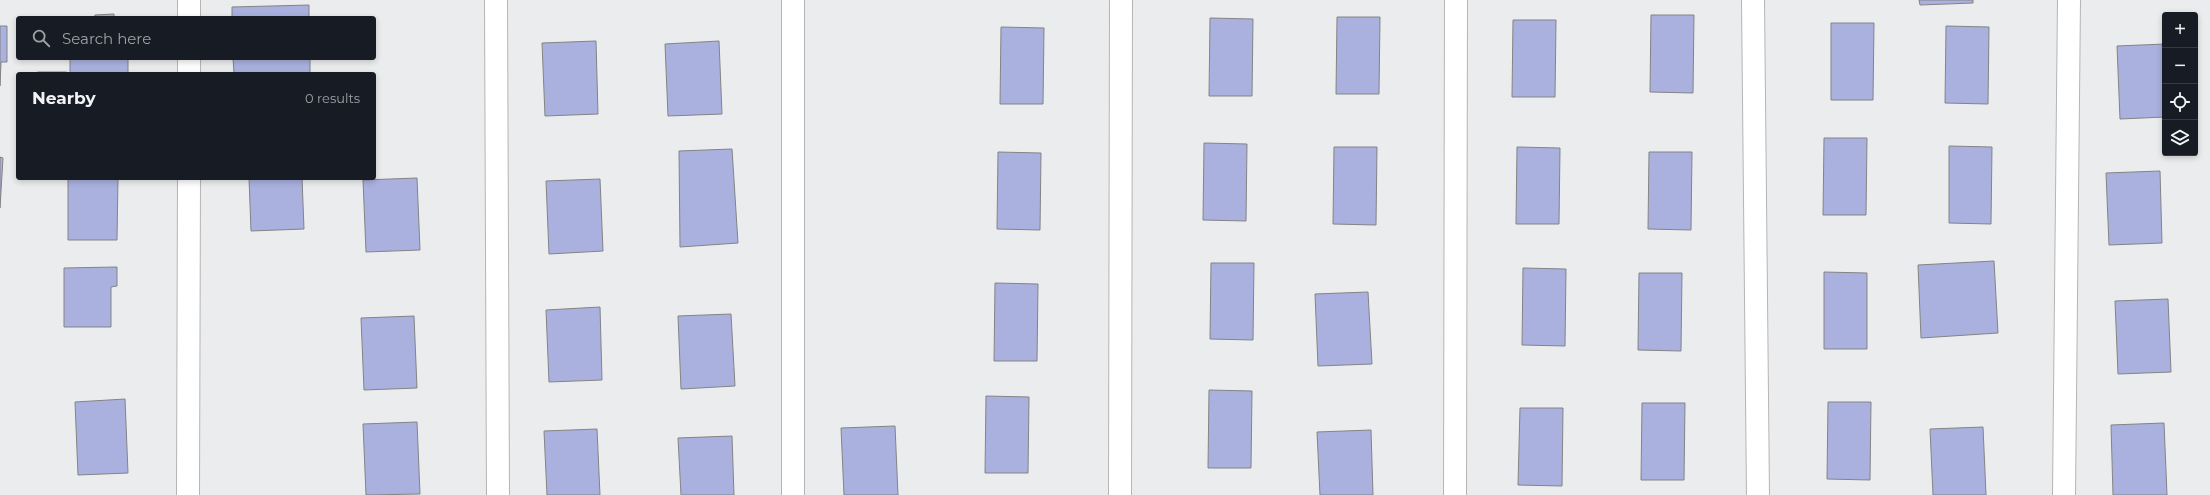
<!DOCTYPE html>
<html lang="en">
<head>
<meta charset="utf-8">
<style>
	body { margin:0; font-family:Montserrat,sans-serif; background:#242831; color:#f1f3f6 }
	.controls { position:absolute; right:12px; top:12px; display:grid; overflow:hidden; border-radius:4px; box-shadow:0 2px 6px #0003 }
	.controls button { width:36px; height:36px; display:grid; place-items:center; padding:0; border:0; border-bottom:1px solid #363941; background:#171b24; color:#f1f3f6; font:20px sans-serif }
	.list { margin:0; padding:0; list-style:none }
	h2 { display:flex; justify-content:space-between; align-items:center; height:52px; margin:0; padding:0 16px; font-size:17px }
	h2 small { font-size:13px; font-weight:400; color:#9ea1a6 }
	.icon { flex:none; width:22px; height:22px; fill:none; stroke:currentColor; stroke-width:2; stroke-linecap:round; stroke-linejoin:round }
	.map { position:relative; flex:none; width:2210px; height:495px; overflow:hidden }
	.search { position:absolute; background:#171b24; box-shadow:0 2px 6px #0003; left:16px; top:16px; width:360px; height:44px; display:flex; align-items:center; gap:10px; box-sizing:border-box; padding:0 14px; border-radius:4px; color:#9ea1a6; font-size:15px }
	.panel { position:absolute; background:#171b24; box-shadow:0 2px 6px #0003; left:16px; top:72px; width:360px; height:108px; border-radius:4px }
	.map>svg:first-child { display:block }
	.building { fill:#aab1df; stroke:#838485 }
	.lines { fill:none; stroke-linecap:round; stroke-linejoin:round }
	.street-casing { stroke:#b5b5b6; stroke-width:24 }
	.street { stroke:#fff; stroke-width:22 }
</style>
</head>
<body>
<div class="map">
<svg width="2210" height="495" viewBox="0 0 2210 495">
	<rect width="100%" height="100%" fill="#ebeced"/>
	<g class="building">
		<path d="M1919 0H1973V3L1920 5Z"/>
		<path d="M309 5V18H232V7Z"/>
		<path d="M114 14V18H94L95 15Z"/>
		<path d="M1651 15H1694L1693 93 1650 92Z"/>
		<path d="M1337 17H1380L1379 94H1336Z"/>
		<path d="M1210 18 1253 19 1252 96H1209Z"/>
		<path d="M1513 20H1556L1555 97H1512Z"/>
		<path d="M1831 23H1874L1873 100H1831Z"/>
		<path d="M0 26H7V62H1L0 86Z"/>
		<path d="M1946 26 1989 27 1988 104 1945 103Z"/>
		<path d="M1001 27 1044 28 1043 104H1000Z"/>
		<path d="M596 41 598 114 545 116 542 43Z"/>
		<path d="M719 41 722 114 668 116 665 44Z"/>
		<path d="M2165 44V117L2120 119 2117 46Z"/>
		<path d="M62 58H128V74H70V58Z"/>
		<path d="M233 58H310V74H234Z"/>
		<rect x="38" y="72" width="28" height="2"/>
		<path d="M1824 138H1867L1866 215H1823Z"/>
		<path d="M1204 143 1247 144 1246 221 1203 220Z"/>
		<path d="M1949 146 1992 147 1991 224 1949 223Z"/>
		<path d="M1334 147H1377L1376 225 1333 224Z"/>
		<path d="M1517 147 1560 148 1559 224H1516Z"/>
		<path d="M732 149 738 243 680 247 679 151Z"/>
		<path d="M998 152 1041 153 1040 230 997 229Z"/>
		<path d="M1649 152H1692L1691 230 1648 229Z"/>
		<path d="M0 157 3 158 0 208Z"/>
		<path d="M2160 171 2162 243 2109 245 2106 173Z"/>
		<path d="M68 178H118L117 240H68Z"/>
		<path d="M249 178H302L304 229 251 231Z"/>
		<path d="M417 178 420 250 366 252 363 180Z"/>
		<path d="M600 179 603 251 549 254 546 181Z"/>
		<path d="M1994 261 1998 333 1921 338 1918 265Z"/>
		<path d="M1211 263H1254L1253 340 1210 339Z"/>
		<path d="M117 267V286L111 287V327H64V268Z"/>
		<path d="M1523 268 1566 269 1565 346 1522 345Z"/>
		<path d="M1824 272 1867 273V349H1824Z"/>
		<path d="M1639 273H1682L1681 351 1638 350Z"/>
		<path d="M995 283 1038 284 1037 361H994Z"/>
		<path d="M1368 292 1372 364 1318 366 1315 294Z"/>
		<path d="M2168 299 2171 372 2118 374 2115 301Z"/>
		<path d="M600 307 602 380 549 382 546 310Z"/>
		<path d="M731 314 735 386 681 389 678 316Z"/>
		<path d="M414 316 417 388 364 390 361 318Z"/>
		<path d="M1209 390 1252 391 1251 468H1208Z"/>
		<path d="M986 396 1029 397 1028 473H985Z"/>
		<path d="M125 399 128 473 78 475 75 402Z"/>
		<path d="M1828 402H1871L1870 480 1827 479Z"/>
		<path d="M1642 403H1685L1684 480H1641Z"/>
		<path d="M1520 408H1563L1562 486 1518 485Z"/>
		<path d="M417 422 420 494 366 495 363 424Z"/>
		<path d="M2164 423 2167 495H2113L2111 425Z"/>
		<path d="M895 426 898 495H844L841 428Z"/>
		<path d="M1983 427 1986 495H1933L1930 429Z"/>
		<path d="M597 429 600 495H547L544 431Z"/>
		<path d="M1371 430 1373 495H1320L1317 432Z"/>
		<path d="M732 436 734 495H681L678 438Z"/>
	</g>
	<g class="lines">
		<g class="street-casing">
			<g id="street">
				<path d="M496 0 498 495"/>
				<path d="M1753 0 1758 495"/>
				<path d="M189 18V0"/>
				<path d="M189 74V58"/>
				<path d="M188 495 189 178"/>
				<path d="M793 495V0"/>
				<path d="M1120 495 1121 0"/>
				<path d="M1455 495 1456 0"/>
				<path d="M2064 495 2069 0"/>
			</g>
		</g>
		<use href="#street" class="street"/>
	</g>
</svg>
<div class="controls">
<button>+</button>
<button>−</button>
<button><svg class="icon" aria-label="locate" viewBox="0 0 24 24"><circle cx="12" cy="12" r="6"/><path d="M12 2v4M12 18v4M2 12h4M18 12h4"/></svg></button>
<button><svg class="icon" aria-label="layers" viewBox="0 0 24 24"><path d="M12 4l9 5-9 5-9-5zM3 14l9 5 9-5"/></svg></button>
</div>
<div class="search"><svg class="icon" aria-label="search" viewBox="0 0 24 24"><circle cx="10" cy="10" r="6"/><path d="M15 15l6 6"/></svg>Search here</div>
<section class="panel">
<h2>Nearby<small>0 results</small></h2>
<ul class="list">
</ul>
</section>
</div>
</body>
</html>
